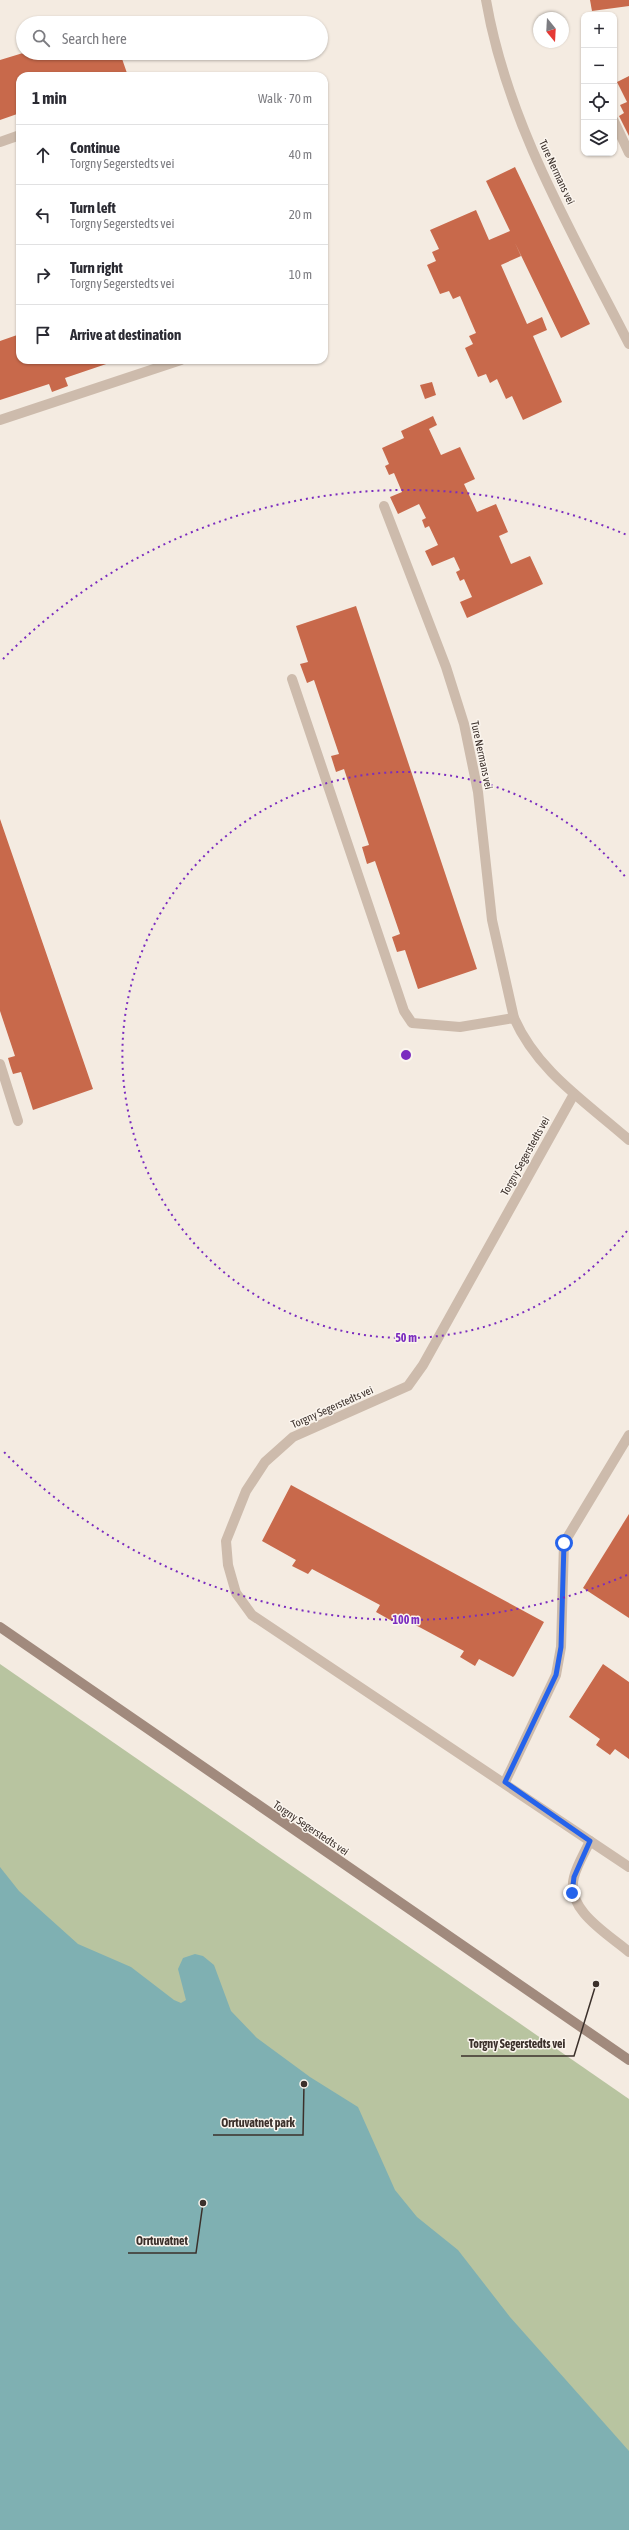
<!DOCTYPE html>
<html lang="en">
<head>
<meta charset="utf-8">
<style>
	body { margin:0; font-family:"Asap Condensed",sans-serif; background:#f2f2f3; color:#2b2b33 }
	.controls { position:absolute; right:12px; top:12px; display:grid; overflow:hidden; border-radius:8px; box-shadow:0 1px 3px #0004 }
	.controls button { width:36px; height:36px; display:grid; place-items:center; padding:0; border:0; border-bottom:1px solid #e1e1e2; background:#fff; color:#2b2b33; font:20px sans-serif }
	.compass { position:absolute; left:533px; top:12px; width:36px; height:36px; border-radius:50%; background:#fff; box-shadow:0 1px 3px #0004; rotate:162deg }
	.stop { position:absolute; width:12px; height:12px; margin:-9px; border:3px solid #2563eb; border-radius:50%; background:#fff }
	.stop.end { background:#2563eb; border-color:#fff; box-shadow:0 1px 4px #0008 }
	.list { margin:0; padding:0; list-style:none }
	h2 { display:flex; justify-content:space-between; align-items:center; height:52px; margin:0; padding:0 16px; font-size:17px }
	h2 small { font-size:13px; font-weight:400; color:#7c7c81 }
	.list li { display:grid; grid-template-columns:26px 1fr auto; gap:12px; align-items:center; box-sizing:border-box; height:60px; padding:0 16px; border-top:1px solid #e1e1e2 }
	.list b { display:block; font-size:15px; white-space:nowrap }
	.list p { margin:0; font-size:13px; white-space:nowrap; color:#7c7c81 }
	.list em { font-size:13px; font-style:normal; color:#7c7c81 }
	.icon { flex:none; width:22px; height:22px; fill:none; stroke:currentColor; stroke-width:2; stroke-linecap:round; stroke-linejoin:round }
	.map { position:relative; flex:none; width:629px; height:2530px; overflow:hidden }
	.search { position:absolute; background:#fff; box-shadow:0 1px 3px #0004; left:16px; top:16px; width:312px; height:44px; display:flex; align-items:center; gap:10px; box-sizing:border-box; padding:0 14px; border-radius:22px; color:#7c7c81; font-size:15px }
	.panel { position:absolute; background:#fff; box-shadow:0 1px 3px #0004; left:16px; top:72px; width:312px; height:292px; border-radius:12px }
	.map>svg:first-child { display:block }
	.green { fill:#b8c4a0 }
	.water { fill:#7fb0b2 }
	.building { fill:#c8694b }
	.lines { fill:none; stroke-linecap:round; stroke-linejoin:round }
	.lane { stroke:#cdbbac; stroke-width:10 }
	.street { stroke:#cdbbac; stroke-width:10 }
	.secondary { stroke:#a18a7d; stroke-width:10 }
	.route { stroke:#2563eb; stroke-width:5 }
	.ring { fill:none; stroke:#7b2cbf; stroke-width:2; stroke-dasharray:2 4 }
	.labels { text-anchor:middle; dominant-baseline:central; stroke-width:3; stroke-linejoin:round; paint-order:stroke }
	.street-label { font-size:11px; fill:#3b302b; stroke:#fbf5ee }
	.centre { fill:#7b2cbf; stroke:#fbf5ee; stroke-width:2 }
	.ring-label { font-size:12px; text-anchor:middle; font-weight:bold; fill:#7b2cbf; stroke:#fbf5ee; stroke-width:3; stroke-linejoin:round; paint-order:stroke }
	.leader { fill:none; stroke:#3b302b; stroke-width:1.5 }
	.callout-dot { fill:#3b302b; stroke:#fbf5ee; stroke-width:1.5 }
	.callout-label { font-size:12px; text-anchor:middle; font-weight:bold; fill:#3b302b; stroke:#fbf5ee; stroke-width:3; stroke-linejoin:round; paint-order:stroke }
</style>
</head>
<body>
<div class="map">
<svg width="629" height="2530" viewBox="0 0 629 2530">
	<rect width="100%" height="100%" fill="#f4ebe1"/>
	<path class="green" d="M0 1664 629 2099V2530H0Z"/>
	<path class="water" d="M0 1867 19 1891 78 1944 131 1967 174 2000 181 2003 186 2000 178 1969 183 1958 195 1954 203 1956 214 1965 231 2011 257 2038 310 2077 358 2107 395 2190 417 2217 458 2250 510 2317 629 2451V2530H0Z"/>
	<g class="building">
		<path d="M590 0H629V6L592 11Z"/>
		<path d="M23 53H120L128 76H20V113L0 120V60Z"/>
		<path d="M629 76V136L619 116 624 113 620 105 627 102 617 82Z"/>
		<path d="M515 167 590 324 561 338 515 243 521 256 501 265 527 324 542 317 547 330 533 336 562 402 523 420 512 396 506 399 497 379 490 383 486 374 478 377 465 348 473 344 469 336 476 333 460 296 453 299 449 291 440 294 427 265 436 261 432 252 439 249 430 230 476 210 489 240 510 231 486 181Z"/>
		<path d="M20 334V360H118L65 378 68 386 52 392 49 384 0 400V341Z"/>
		<path d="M432 382 436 395 425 399 420 385Z"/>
		<path d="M433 416 437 425 429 429 441 455 460 447 475 479 464 484 477 512 496 504 508 532 499 536 511 564 530 556 543 584 467 618 460 602 472 597 464 579 460 581 456 572 460 570 454 557 432 566 425 551 438 545 429 526 425 528 422 520 426 518 419 504 398 514 390 497 402 492 394 473 389 475 385 466 389 464 382 448 404 438 401 431Z"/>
		<path d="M356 606 477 969 418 989 405 950 397 952 392 937 400 934 375 861 367 864 362 847 369 845 344 769 336 772 331 756 339 754 314 680 307 683 300 664 308 662 296 626Z"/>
		<path d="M0 819 93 1089 33 1110 21 1072 13 1074 10 1065 8 1058 15 1056 0 1011Z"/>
		<path d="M291 1485 544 1622 515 1675 513 1677 479 1659 475 1666 460 1657 464 1651 395 1614 392 1621 376 1612 380 1605 312 1569 308 1574 292 1566 296 1560 262 1541Z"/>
		<path d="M629 1514V1618L583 1588Z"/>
		<path d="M603 1664 629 1682V1759L615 1749 610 1755 596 1745 600 1739 569 1717Z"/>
	</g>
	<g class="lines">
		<g class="lane">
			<path d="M614 121 629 153"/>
			<path d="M0 142 20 135"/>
			<path d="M0 420 181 360"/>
			<path d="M384 506 446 667 464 724 478 792 492 920 514 1018"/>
			<path d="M292 679 404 1011 412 1023 460 1027 514 1018C538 1072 586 1102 629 1140"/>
			<path d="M0 1064 18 1121"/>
			<path d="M574 1094 423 1365 408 1386 293 1437 265 1462 246 1491 226 1541 228 1565 236 1593 252 1615 590 1841C585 1852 577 1865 574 1877 565 1910 608 1934 629 1952"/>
			<path d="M505 1782 556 1675 561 1647 564 1543 629 1435"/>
			<path d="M590 1841 629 1867"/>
		</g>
		<path class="street" d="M486 0C507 123 573 234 629 344"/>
		<path class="secondary" d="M0 1627 629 2060"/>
	</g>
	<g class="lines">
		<path class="route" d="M564 1543 561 1647 556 1675 505 1782 590 1841 574 1877 572 1893"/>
	</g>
	<g class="ring">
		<path d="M627 1231A283 283 0 1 1 627 879"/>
		<path d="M627 1575A565 565 0 0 1 3 1451M3 659A565 565 0 0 1 627 535"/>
	</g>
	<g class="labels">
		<g class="street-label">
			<text transform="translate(557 172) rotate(65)">Ture Nermans vei</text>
			<text transform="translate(482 755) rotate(78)">Ture Nermans vei</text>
			<text transform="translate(525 1156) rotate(-61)">Torgny Segerstedts vei</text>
			<text transform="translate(332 1407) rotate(-24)">Torgny Segerstedts vei</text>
			<text transform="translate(311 1828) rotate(34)">Torgny Segerstedts vei</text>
		</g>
	</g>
	<circle cx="406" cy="1055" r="6" class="centre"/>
	<g class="ring-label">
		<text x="406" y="1342">50 m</text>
		<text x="406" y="1624">100 m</text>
	</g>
	<path class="leader" d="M596 1984L574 2056H461M304 2084L303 2135H213M203 2203L196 2253H128"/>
	<g class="callout-dot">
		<circle cx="596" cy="1984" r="4"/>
		<circle cx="304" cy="2084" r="4"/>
		<circle cx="203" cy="2203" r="4"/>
	</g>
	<g class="callout-label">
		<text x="517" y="2048">Torgny Segerstedts vei</text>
		<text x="258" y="2127">Orrtuvatnet park</text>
		<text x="162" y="2245">Orrtuvatnet</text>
	</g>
</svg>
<div class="controls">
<button>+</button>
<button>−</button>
<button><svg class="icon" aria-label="locate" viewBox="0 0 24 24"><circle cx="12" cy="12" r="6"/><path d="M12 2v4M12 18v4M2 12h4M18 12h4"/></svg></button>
<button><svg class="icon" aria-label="layers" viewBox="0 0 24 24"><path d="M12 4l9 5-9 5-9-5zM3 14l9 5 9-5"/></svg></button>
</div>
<svg class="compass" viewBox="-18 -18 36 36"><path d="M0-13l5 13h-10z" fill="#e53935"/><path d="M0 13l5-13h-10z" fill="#7c7c81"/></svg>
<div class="stop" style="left:564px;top:1543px"></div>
<div class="stop end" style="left:572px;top:1893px"></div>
<div class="search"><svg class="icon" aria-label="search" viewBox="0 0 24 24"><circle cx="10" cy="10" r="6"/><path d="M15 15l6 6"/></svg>Search here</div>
<section class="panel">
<h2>1 min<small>Walk · 70 m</small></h2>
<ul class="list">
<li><svg class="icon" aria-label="ahead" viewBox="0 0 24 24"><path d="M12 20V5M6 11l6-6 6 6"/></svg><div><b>Continue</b><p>Torgny Segerstedts vei</p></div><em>40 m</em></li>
<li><svg class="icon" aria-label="left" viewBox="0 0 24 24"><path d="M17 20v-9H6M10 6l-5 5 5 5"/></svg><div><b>Turn left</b><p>Torgny Segerstedts vei</p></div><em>20 m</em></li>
<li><svg class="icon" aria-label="right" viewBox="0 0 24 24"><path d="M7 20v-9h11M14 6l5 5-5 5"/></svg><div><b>Turn right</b><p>Torgny Segerstedts vei</p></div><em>10 m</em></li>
<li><svg class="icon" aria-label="arrive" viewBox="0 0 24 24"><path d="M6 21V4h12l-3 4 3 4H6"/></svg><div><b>Arrive at destination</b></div></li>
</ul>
</section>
</div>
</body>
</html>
